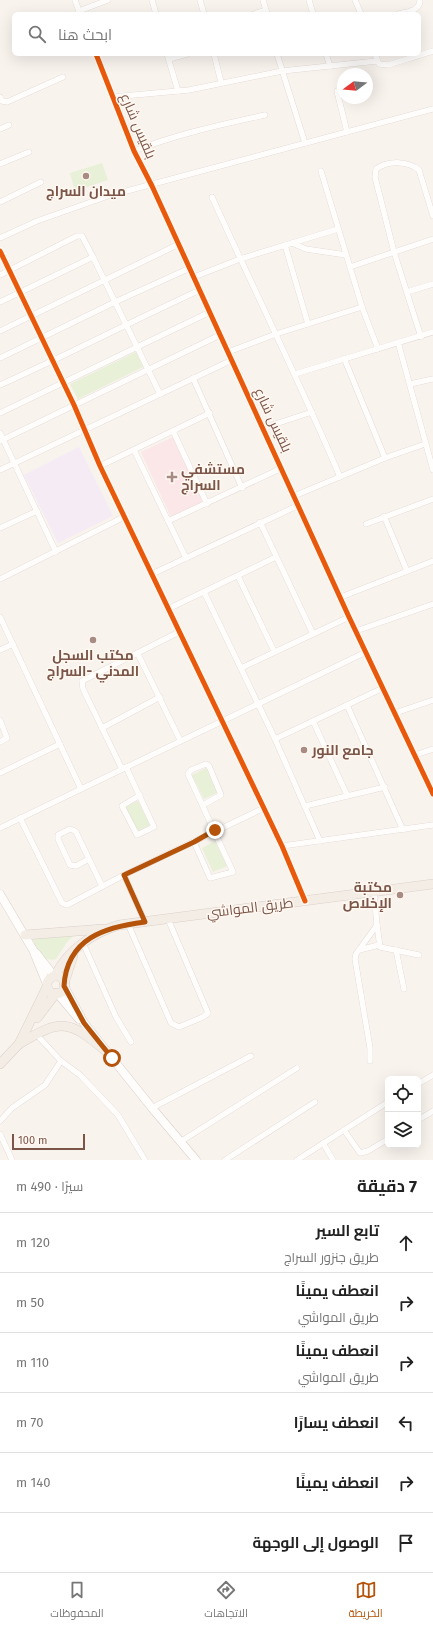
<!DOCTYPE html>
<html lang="ar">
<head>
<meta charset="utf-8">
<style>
	body { margin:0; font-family:"Fira Sans",Cairo,sans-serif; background:#f6f6f6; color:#222; direction:rtl }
	.controls { position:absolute; right:12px; bottom:12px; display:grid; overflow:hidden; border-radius:6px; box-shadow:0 4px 16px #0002 }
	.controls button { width:36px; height:36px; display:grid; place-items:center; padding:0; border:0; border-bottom:1px solid #e0e0e0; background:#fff; color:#222; font:20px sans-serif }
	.compass { position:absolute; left:337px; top:68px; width:36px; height:36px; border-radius:50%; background:#fff; box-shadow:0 4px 16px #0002; rotate:254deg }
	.scale { position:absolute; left:12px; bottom:10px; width:73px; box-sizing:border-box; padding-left:4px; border:2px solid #7c5549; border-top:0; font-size:11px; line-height:14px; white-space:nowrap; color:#7c5549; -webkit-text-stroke:3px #fff8f1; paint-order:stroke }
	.stop { position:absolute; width:12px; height:12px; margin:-9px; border:3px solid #b45309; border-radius:50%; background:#fff }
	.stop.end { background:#b45309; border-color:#fff; box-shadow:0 1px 4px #0008 }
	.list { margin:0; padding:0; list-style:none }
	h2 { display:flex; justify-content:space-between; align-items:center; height:52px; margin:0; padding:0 16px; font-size:17px }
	h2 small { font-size:13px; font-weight:400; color:#767676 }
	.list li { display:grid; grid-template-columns:26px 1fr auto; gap:12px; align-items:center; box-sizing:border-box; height:60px; padding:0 16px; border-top:1px solid #e0e0e0 }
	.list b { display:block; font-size:15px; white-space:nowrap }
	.list p { margin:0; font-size:13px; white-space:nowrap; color:#767676 }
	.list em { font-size:13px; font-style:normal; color:#767676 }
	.icon { flex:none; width:22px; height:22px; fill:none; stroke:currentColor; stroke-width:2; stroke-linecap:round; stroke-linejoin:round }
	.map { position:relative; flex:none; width:433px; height:1160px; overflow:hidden; direction:ltr }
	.search { position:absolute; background:#fff; box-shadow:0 4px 16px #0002; left:12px; right:12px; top:12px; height:44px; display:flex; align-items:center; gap:10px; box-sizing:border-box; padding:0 14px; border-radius:6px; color:#767676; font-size:15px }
	.sheet { height:412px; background:#fff }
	nav { display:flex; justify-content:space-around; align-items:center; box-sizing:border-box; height:56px; border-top:1px solid #e0e0e0; background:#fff; font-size:11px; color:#767676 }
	nav a { display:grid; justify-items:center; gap:2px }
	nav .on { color:#b45309 }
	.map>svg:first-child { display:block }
	.education { fill:#f4ebf5 }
	.medical { fill:#fbe6e8 }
	.green { fill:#e8f0d7 }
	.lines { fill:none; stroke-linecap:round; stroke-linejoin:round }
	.street-casing { stroke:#d8cec9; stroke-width:6 }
	.secondary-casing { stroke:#d9cfc9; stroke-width:9 }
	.primary-casing { stroke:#dbcfca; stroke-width:10 }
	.street { stroke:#fefdfc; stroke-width:5.5 }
	.secondary { stroke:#fefdfc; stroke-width:8 }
	.primary { stroke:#f4ede6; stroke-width:9 }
	.cycleway-casing { stroke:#fff8f1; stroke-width:8 }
	.cycleway { stroke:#e8590c; stroke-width:5 }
	.route { stroke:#b45309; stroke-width:5 }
	.poi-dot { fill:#a88c83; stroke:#fff8f1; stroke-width:1.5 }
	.labels { text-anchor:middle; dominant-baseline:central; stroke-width:3; stroke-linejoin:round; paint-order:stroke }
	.street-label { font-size:14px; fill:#7c5549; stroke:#fff8f1 }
	.poi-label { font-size:14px; font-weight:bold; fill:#7c5549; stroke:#fff8f1 }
</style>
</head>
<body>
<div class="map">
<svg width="433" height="1160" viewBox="0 0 433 1160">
	<rect width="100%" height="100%" fill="#f9f3ee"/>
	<path class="education" d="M79 447 113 516 58 543 24 475Z"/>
	<path class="medical" d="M173 437 203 502 171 517 141 452Z"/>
	<g class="green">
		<path d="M102 163 108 180 75 191 70 173Z"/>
		<path d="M136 352 143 367 78 399 70 384Z"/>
		<path d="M206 768 217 793 204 799 192 775Z"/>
		<path d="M138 801 150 825 137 832 125 807Z"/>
		<path d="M215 841 227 866 213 872 202 848Z"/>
		<path d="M77 932 67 942 56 959C41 963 37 947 31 936Z"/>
	</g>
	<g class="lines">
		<g class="street-casing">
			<g id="street">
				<path d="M75 0 80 14"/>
				<path d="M152 0 156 14"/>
				<path d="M200 0 204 14"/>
				<path d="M263 0 267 14"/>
				<path d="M309 0 313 14"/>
				<path d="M355 0 361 14"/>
				<path d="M79 11 108 0"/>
				<path d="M254 14 266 10"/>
				<path d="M398 14C407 12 420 11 420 0"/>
				<path d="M96 54 134 151 152 186 349 617 433 794"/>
				<path d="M167 54 178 91"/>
				<path d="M214 54 221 82"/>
				<path d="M277 54 305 143"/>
				<path d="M326 54 330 66"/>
				<path d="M375 54 379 64 388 65 433 51"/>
				<path d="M169 59 187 54"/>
				<path d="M337 91 347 132"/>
				<path d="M0 97 2 101 7 102 63 77"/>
				<path d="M112 97 189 90 282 71 377 61"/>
				<path d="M0 129 9 125"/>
				<path d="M134 151C177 134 220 125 265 115"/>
				<path d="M0 164 29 152"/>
				<path d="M321 171 362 307 378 349"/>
				<path d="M212 197C254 290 300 382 340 477"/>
				<path d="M0 202 41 182"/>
				<path d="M0 238 37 221 108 196 433 109"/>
				<path d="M292 243 306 249 346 255"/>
				<path d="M285 245 308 324"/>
				<path d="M0 251 74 405 100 466 282 846 305 901"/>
				<path d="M350 267 433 239"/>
				<path d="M0 275 77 236H82L93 257 160 394"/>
				<path d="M194 277 240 259 338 229"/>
				<path d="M407 292 433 284"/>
				<path d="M0 302 93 257"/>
				<path d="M0 331 179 244"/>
				<path d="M421 337 394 252 375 177 376 169C388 160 408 161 419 170L433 216"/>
				<path d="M398 342 433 470"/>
				<path d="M228 352 276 334 362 307"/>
				<path d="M0 358 115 302 190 268"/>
				<path d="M344 358 385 458"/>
				<path d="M295 374 433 332"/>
				<path d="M193 378 242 488"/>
				<path d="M410 384 433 379"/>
				<path d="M0 385C67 355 132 321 200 290"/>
				<path d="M0 413 210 312"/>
				<path d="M263 428 312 412"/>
				<path d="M173 431 207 504"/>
				<path d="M0 433 56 552"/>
				<path d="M0 441 220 335"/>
				<path d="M134 450 186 558"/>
				<path d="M100 466 210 413"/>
				<path d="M0 470 232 360"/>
				<path d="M294 496 385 458 425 444"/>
				<path d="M384 516 407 571"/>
				<path d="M168 521 282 468"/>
				<path d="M260 522 313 634"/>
				<path d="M366 524 433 499"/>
				<path d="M0 528 37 511"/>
				<path d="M152 574 299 505"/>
				<path d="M238 576 274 651"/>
				<path d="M0 579 124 517"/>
				<path d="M204 592 275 739 320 841"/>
				<path d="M341 597 433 561"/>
				<path d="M168 609 276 557"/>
				<path d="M0 617 81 789"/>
				<path d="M356 631 433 604"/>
				<path d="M0 650 13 644"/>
				<path d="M138 654 180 740"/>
				<path d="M241 668 349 617"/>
				<path d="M347 705 403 830"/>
				<path d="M395 713 433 700"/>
				<path d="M0 720 7 738 0 742"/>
				<path d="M313 721 347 795"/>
				<path d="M102 728 160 697"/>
				<path d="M275 739 383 688"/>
				<path d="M415 755 433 749"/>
				<path d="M126 767 154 827 137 835 122 806 140 795"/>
				<path d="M122 769 83 689 82 681 179 632"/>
				<path d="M0 773 60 744"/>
				<path d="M305 806 385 787"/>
				<path d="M20 818 62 903 67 905 124 875 264 808"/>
				<path d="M0 828 366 652"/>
				<path d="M194 842 210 878 233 872 188 774 191 770 206 764 209 766 221 795 203 805"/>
				<path d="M282 846 433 825"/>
				<path d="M89 859 76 866 70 865 58 839V835L70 829 75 831 76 832 102 886"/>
				<path d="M124 875 145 922"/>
				<path d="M128 924 171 1023 179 1027 203 1017 208 1013 168 919"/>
				<path d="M377 925 380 947 419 955"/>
				<path d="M83 943 116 1017 131 1042"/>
				<path d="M359 950 379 945"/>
				<path d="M396 950 404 989"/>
				<path d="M36 1034 61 1061 80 1075 118 1115 145 1160"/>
				<path d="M370 1061V1048L355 959 356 954 377 925 374 892"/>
				<path d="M418 1084 433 1075"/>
				<path d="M152 1108 251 1056"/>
				<path d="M418 1120 433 1111"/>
				<path d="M0 1121 12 1108 45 1085 61 1061"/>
				<path d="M344 1130 360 1153 368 1151 388 1139"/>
				<path d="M0 1134 12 1160"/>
				<path d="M180 1142 297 1068"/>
				<path d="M323 1143 333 1160"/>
				<path d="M225 1160 315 1102"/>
				<path d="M297 1160 388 1102"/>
			</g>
		</g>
		<g class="secondary-casing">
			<g id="secondary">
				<path d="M0 894 33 950 47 984"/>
				<path d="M36 953 54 976"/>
				<path d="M64 986 84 1023 152 1108 196 1160"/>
				<path d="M57 993 79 1019"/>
			</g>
		</g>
		<g class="primary-casing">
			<g id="primary">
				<path d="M25 935 103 929"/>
				<path d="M55 976C67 951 92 933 119 925L433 884"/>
				<circle cx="56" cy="985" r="9"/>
				<path d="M64 983 73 956"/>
				<path d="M37 1018 56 993"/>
				<path d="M19 1044C62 1018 69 1020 107 1052"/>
				<path d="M0 1064 19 1044 47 987"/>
			</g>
		</g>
		<use href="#street" class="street"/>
		<use href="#secondary" class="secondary"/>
		<use href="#primary" class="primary"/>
		<g class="cycleway-casing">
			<g id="cycleway">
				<path d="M96 54 134 151 152 186 349 617 433 794"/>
				<path d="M0 251 74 405 100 466 282 846 305 901"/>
			</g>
		</g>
		<use href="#cycleway" class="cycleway"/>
	</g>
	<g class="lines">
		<path class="route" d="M112 1058 84 1023 64 986C67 938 105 927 145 922L124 875 194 842 215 830"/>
	</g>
	<g class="poi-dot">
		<circle cx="86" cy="176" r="4"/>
		<path d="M170 471h4v4h4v4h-4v4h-4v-4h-4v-4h4z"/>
		<circle cx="93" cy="640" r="4"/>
		<circle cx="304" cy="750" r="4"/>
		<circle cx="400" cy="895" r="4"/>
	</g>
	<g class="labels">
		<g class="street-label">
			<text transform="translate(138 126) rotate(67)">بلقيس شارع</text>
			<text transform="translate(273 420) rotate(65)">بلقيس شارع</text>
			<text transform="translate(250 908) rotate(-7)">طريق المواشي</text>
		</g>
		<g class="poi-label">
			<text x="86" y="191">ميدان السراج</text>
			<text x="181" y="469" text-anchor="start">مستشفي<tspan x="181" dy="16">السراج</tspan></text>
			<text x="93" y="655">مكتب السجل<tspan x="93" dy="16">المدني -السراج</tspan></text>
			<text x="312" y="750" text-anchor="start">جامع النور</text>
			<text x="392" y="887" text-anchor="end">مكتبة<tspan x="392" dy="16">الإخلاص</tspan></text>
		</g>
	</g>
</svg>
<div class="controls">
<button><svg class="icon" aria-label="locate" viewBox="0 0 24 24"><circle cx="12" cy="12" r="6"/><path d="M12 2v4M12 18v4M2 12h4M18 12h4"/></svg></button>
<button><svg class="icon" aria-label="layers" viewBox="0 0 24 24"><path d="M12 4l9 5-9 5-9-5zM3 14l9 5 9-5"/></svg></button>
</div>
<svg class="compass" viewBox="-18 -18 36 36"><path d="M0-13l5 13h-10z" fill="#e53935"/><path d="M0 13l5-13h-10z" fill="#767676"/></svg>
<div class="scale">100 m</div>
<div class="stop" style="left:112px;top:1058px"></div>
<div class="stop end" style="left:215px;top:830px"></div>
<div class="search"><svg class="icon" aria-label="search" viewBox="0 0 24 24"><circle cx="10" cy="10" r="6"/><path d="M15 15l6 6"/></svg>ابحث هنا</div>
</div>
<section class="sheet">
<h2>7 دقيقة<small>سيرًا · 490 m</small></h2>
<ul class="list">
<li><svg class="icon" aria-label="ahead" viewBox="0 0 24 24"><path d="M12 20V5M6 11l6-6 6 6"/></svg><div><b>تابع السير</b><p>طريق جنزور السراج</p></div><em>120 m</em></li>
<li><svg class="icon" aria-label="right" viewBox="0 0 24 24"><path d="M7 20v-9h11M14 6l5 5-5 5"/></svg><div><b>انعطف يمينًا</b><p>طريق المواشي</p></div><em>50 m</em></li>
<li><svg class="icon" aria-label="right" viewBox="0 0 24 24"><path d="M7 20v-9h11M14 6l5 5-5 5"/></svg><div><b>انعطف يمينًا</b><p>طريق المواشي</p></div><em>110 m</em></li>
<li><svg class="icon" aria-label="left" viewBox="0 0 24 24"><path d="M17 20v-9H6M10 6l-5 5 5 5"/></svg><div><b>انعطف يسارًا</b></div><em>70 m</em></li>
<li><svg class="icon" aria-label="right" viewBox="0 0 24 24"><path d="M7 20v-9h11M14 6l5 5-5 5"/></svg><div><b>انعطف يمينًا</b></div><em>140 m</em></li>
<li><svg class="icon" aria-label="arrive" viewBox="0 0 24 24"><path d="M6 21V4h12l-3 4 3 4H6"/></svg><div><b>الوصول إلى الوجهة</b></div></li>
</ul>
</section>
<nav>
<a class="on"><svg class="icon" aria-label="map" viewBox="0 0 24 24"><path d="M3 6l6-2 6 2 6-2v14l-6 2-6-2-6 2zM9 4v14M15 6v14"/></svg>الخريطة</a>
<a><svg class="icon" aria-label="directions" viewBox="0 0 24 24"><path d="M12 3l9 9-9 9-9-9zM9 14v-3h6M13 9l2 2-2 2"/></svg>الاتجاهات</a>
<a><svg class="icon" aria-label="saved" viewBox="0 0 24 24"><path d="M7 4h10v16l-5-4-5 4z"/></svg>المحفوظات</a>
</nav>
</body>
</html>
